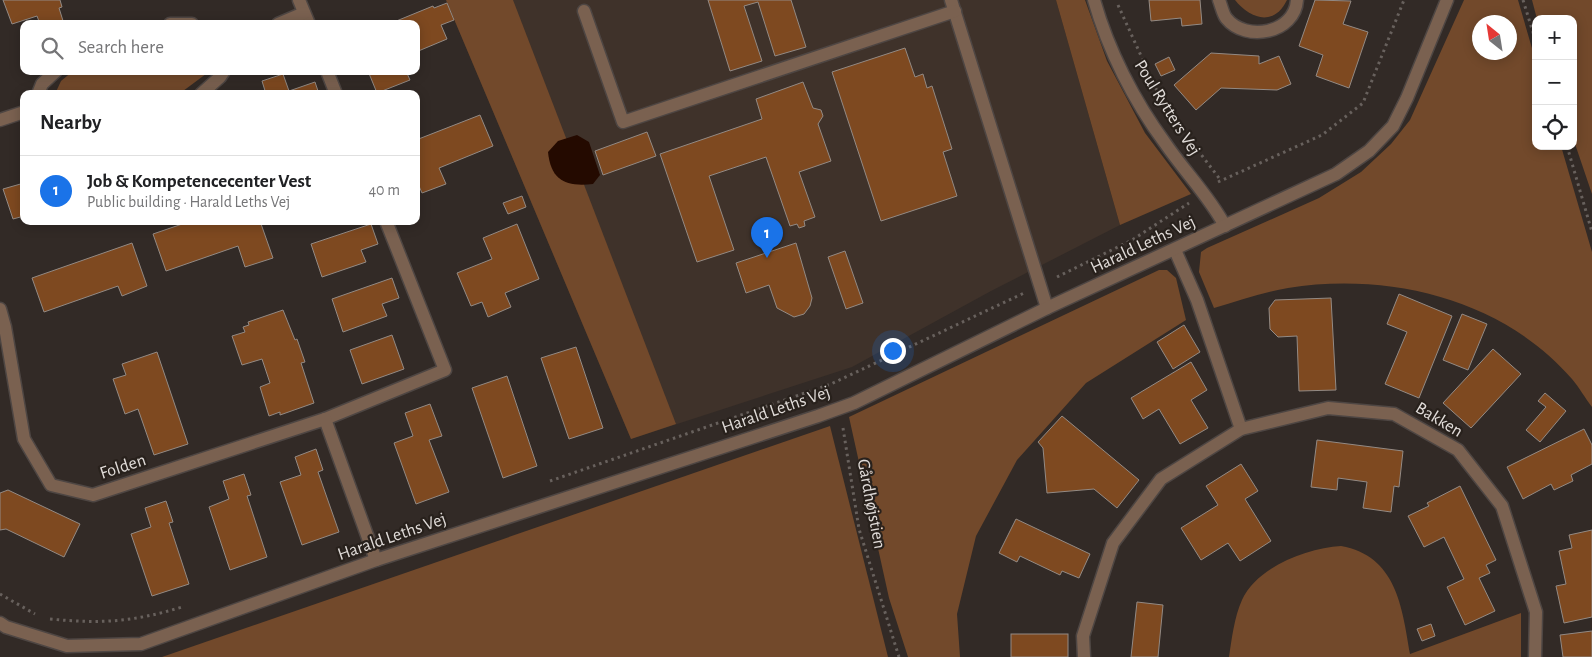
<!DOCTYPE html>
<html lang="en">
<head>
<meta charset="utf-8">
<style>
	body { margin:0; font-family:"Alegreya Sans",sans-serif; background:#f6f6f6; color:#202124 }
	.controls { position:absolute; right:15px; top:15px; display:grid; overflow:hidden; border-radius:10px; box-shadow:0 2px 12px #0003 }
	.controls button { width:45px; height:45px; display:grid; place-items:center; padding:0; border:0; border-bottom:1px solid #e0e0e0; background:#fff; color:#202124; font:25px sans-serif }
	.compass { position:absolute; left:1472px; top:15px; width:45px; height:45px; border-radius:50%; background:#fff; box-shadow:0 2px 12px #0003; rotate:330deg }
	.you { position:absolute; left:892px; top:350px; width:18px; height:18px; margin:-12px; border:4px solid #fff; border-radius:50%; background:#1a73e8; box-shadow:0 0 0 8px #1a73e833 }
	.badge { display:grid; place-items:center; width:32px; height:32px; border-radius:50%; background:#1a73e8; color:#fff; font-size:16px; font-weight:700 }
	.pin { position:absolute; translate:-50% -41px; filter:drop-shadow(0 1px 2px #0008) }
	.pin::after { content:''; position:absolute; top:26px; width:18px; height:15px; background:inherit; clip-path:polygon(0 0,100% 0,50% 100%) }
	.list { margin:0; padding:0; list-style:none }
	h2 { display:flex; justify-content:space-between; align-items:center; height:65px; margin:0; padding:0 20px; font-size:21px }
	h2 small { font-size:16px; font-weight:400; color:#757577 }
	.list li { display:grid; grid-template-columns:32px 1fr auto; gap:15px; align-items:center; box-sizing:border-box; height:70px; padding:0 20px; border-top:1px solid #e0e0e0 }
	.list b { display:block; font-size:19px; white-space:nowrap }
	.list p { margin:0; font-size:16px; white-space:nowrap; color:#757577 }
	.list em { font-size:16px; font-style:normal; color:#757577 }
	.icon { flex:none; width:28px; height:28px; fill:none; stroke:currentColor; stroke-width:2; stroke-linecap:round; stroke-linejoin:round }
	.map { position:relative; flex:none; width:1592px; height:657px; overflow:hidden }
	.search { position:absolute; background:#fff; box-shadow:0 2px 12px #0003; left:20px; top:20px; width:400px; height:55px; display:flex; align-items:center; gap:12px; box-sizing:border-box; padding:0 18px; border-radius:10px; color:#757577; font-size:19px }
	.panel { position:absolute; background:#fff; box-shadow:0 2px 12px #0003; left:20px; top:90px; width:400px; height:135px; border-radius:10px }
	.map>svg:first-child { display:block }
	.built { fill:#3f322a }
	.green { fill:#72492b; fill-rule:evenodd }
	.water { fill:#240a00 }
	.building { fill:#7e4920; stroke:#938a84 }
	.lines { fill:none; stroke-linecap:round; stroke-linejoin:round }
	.lane-casing { stroke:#4e4643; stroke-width:15 }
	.street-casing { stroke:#4e4643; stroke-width:15 }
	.path { stroke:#68615d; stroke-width:3; stroke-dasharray:2.5 4; stroke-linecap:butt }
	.lane { stroke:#7a6150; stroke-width:12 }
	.street { stroke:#7a6150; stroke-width:12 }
	.labels { text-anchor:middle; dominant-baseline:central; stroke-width:4.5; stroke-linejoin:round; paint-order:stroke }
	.street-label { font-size:18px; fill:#e1dcd9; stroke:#28211c }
</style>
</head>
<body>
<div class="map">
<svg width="1592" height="657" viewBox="0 0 1592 657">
	<rect width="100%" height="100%" fill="#322a26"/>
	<path class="built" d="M446 0H1056L1120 225 991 291 852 367 631 439Z"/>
	<g class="green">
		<path d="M446 0H513L676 424 631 439Z"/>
		<path d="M1056 0H1085L1107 61 1145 133 1191 194 1120 225Z"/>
		<path d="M1235 0H1287C1274 27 1250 19 1235 0Z"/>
		<path d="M1464 0H1518L1536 62V146H1561L1592 252V407C1585 398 1579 387 1572 379 1503 299 1389 272 1288 288 1263 292 1238 301 1214 308L1199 272 1201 252 1207 248 1319 198 1361 172 1391 144 1410 120ZM1480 22H1510V52H1480Z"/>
		<path d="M1532 0H1592V194L1573 138V19H1537Z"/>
		<path d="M73 71H210L179 94H55L61 81Z"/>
		<path d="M1159 270H1167L1176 278 1186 320 1086 383 1017 460 976 536 957 614 960 657H908L889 598 849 417Z"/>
		<path d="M830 426 888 657H162Z"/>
		<path d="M1341 546C1396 556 1402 606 1410 654L1521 613V657H1229C1232 638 1234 618 1242 600 1257 567 1307 548 1341 546Z"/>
	</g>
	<path class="water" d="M577 135 589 142 600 175 593 184C566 187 551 181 548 152L558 141Z"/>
	<g class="building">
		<path d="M3 0H60L62 7 59 8 64 24H40L37 16 12 24Z"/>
		<path d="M708 0H791L806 47 775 56 758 2 744 6 762 61 730 71Z"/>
		<path d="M1149 0H1200L1202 24 1182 26 1181 18 1151 21Z"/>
		<path d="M1315 0 1351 1 1343 24 1368 32 1349 88 1316 76 1323 55 1299 46Z"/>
		<path d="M447 3 454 20 441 25 447 39 416 52V24H389L433 6 434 8Z"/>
		<path d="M905 48 915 77 923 74 927 88 932 86 952 149 943 152 957 196 881 221 832 72Z"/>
		<path d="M1211 53 1259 56V64L1279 56 1291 84 1277 90 1221 88 1196 110 1174 85Z"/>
		<path d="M1169 57 1175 70 1161 76 1155 64Z"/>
		<path d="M368 71H406L410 80 377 93Z"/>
		<path d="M283 74 289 91 315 82 319 94H266L262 81Z"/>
		<path d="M803 82 813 108 821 110 823 116 818 124 831 161 799 172 815 217 804 221 805 226 799 228 797 224 790 226 766 157 709 176 734 250 697 262 660 154 762 119 756 99Z"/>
		<path d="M480 115 493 146 439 168 446 184 422 193 416 179V140Z"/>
		<path d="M647 132 656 156 603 175 595 151Z"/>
		<path d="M24 183V216L13 219 3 189Z"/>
		<path d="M522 196 526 207 508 214 503 203Z"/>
		<path d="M191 221H260L273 258 245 267 238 246 166 271 153 234Z"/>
		<path d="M371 224 378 244 361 250 366 262 322 277 311 244Z"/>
		<path d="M517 224 539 279 505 293 511 307 488 317 482 302 471 306 457 273 492 259 483 238Z"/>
		<path d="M132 243 147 286 122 296 118 286 44 312 32 278Z"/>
		<path d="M796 243 812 298 810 306 804 314 794 317 777 308 769 285 746 293 736 263Z"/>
		<path d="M845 251 863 303 846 309 828 257Z"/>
		<path d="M392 278 399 298 382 304 387 316 343 332 332 299Z"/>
		<path d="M1399 294 1452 316 1419 398 1385 384 1407 332 1387 324Z"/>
		<path d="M1331 298 1336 390 1299 391 1297 336 1278 337 1270 329 1269 308 1275 300Z"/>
		<path d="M283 310 295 340 297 339 305 362 301 363 314 403 280 415V412L269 416 260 387 270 383 262 359 242 365 232 336 245 332 243 327 249 325 248 322Z"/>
		<path d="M1462 314 1487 324 1468 370 1443 360Z"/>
		<path d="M1184 325 1200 352 1173 369 1157 342Z"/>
		<path d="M392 335 404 369 362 384 350 350Z"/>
		<path d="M576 347 603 428 569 439 541 358Z"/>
		<path d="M1493 349 1521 374 1471 428 1443 403Z"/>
		<path d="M157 352 188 444 154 455 138 409 125 414 113 379 126 375 122 364Z"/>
		<path d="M1191 362 1207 390 1191 400 1208 428 1180 444 1159 409 1143 419 1131 398Z"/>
		<path d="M507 376 537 466 503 478 472 388Z"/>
		<path d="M1545 393 1566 411 1540 442 1526 430 1546 407 1538 401Z"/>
		<path d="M430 404 442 436 429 440 449 492 416 504 394 443 413 436 405 413Z"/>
		<path d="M1062 416 1139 480 1117 508 1094 489 1047 493 1043 448 1038 442Z"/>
		<path d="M1584 429 1592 445V464L1571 475 1573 481 1554 490 1551 484 1523 499 1507 467Z"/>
		<path d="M1317 440 1403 451 1399 487 1394 486 1391 512 1363 508 1367 482 1338 478 1337 490 1311 487Z"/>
		<path d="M316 449 323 470 318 472 339 532 302 545 280 482 301 475 295 457Z"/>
		<path d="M1241 464 1258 491 1245 499 1271 541 1240 561 1228 543 1201 560 1181 528 1218 505 1206 486Z"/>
		<path d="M244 474 251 495 247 496 267 557 230 570 209 507 229 499 223 481Z"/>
		<path d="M1460 486 1496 560 1486 565 1490 573 1479 578 1495 611 1465 625 1447 587 1464 579 1444 537 1424 547 1408 516 1429 506 1427 503Z"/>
		<path d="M8 490 80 524 64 557 6 529 0 530V493Z"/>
		<path d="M166 501 173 522 169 523 189 584 152 596 131 534 151 527 145 508Z"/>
		<path d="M1016 519 1090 554 1079 578 1062 571 1060 575 1020 556 1017 562 999 553Z"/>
		<path d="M1592 530V617L1564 623 1556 586 1566 584 1559 551 1572 548 1569 535Z"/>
		<path d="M1137 602 1163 605 1158 657H1131Z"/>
		<path d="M1431 624 1435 636 1422 641 1417 629Z"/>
		<path d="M1592 631V657H1563L1560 635Z"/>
		<rect x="1011" y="634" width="57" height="23"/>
	</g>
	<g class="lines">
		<g class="lane-casing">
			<g id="lane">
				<path d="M951 0 1047 308"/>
				<path d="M584 11 623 122 955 11"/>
			</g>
		</g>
		<g class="street-casing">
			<g id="street">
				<path d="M299 0 309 24"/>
				<path d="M1094 0C1108 50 1134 101 1165 143 1184 171 1209 196 1225 226"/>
				<path d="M1219 0C1221 5 1223 14 1226 18 1246 43 1295 33 1297 0"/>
				<path d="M170 24H192"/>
				<path d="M278 24 304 13"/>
				<path d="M327 71 336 94"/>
				<path d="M38 94 42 84 56 71"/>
				<path d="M201 94 220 77 224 71"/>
				<path d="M0 120 24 112"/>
				<path d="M1175 250 1197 300 1241 429"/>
				<path d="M0 309 5 327 24 439 51 485 93 495 325 419 445 370 386 221"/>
				<path d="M325 419 376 560"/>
				<path d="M0 623 6 627 67 646 141 644 376 560 818 416 854 403 1047 308 1336 174 1369 151 1393 126 1407 98 1447 0"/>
				<path d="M1084 657 1083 636 1113 543 1161 479 1241 429 1328 408 1394 414 1458 450 1502 506 1536 612 1535 657"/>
			</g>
		</g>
		<g class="path">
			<path d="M1523 0 1536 42"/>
			<path d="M1118 5 1162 102"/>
			<path d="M1174 119 1219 178"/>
			<path d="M1567 146 1592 232"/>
			<path d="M1218 182 1322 135 1363 103 1404 0"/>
			<path d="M1057 277 1132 240 1189 203"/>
			<path d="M843 428 859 529 899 657"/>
			<path d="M550 481 831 384 1024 293"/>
			<path d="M0 594 35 614"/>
			<path d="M50 619C101 624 133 622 182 607"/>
		</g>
		<use href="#lane" class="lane"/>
		<use href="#street" class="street"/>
	</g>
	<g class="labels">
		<g class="street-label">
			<text transform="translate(1167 108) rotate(58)">Poul Rytters Vej</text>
			<text transform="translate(1143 245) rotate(-25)">Harald Leths Vej</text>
			<text transform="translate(776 410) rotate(-19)">Harald Leths Vej</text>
			<text transform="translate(1439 420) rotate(31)">Bakken</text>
			<text transform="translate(123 467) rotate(-18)">Folden</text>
			<text transform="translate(871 504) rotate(79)">Gårdhøjstien</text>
			<text transform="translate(392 537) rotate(-19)">Harald Leths Vej</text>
		</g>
	</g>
</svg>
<div class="controls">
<button>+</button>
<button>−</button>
<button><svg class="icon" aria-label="locate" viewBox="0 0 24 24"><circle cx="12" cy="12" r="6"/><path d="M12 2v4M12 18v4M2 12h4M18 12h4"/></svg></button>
</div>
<svg class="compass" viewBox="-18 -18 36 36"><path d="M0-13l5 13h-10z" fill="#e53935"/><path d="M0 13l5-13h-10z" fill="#757577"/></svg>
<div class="you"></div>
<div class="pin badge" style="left:767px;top:258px">1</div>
<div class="search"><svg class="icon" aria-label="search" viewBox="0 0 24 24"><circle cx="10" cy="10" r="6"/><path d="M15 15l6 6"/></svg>Search here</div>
<section class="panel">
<h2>Nearby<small></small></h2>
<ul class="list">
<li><span class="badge">1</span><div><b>Job &amp; Kompetencecenter Vest</b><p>Public building · Harald Leths Vej</p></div><em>40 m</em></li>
</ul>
</section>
</div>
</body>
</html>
